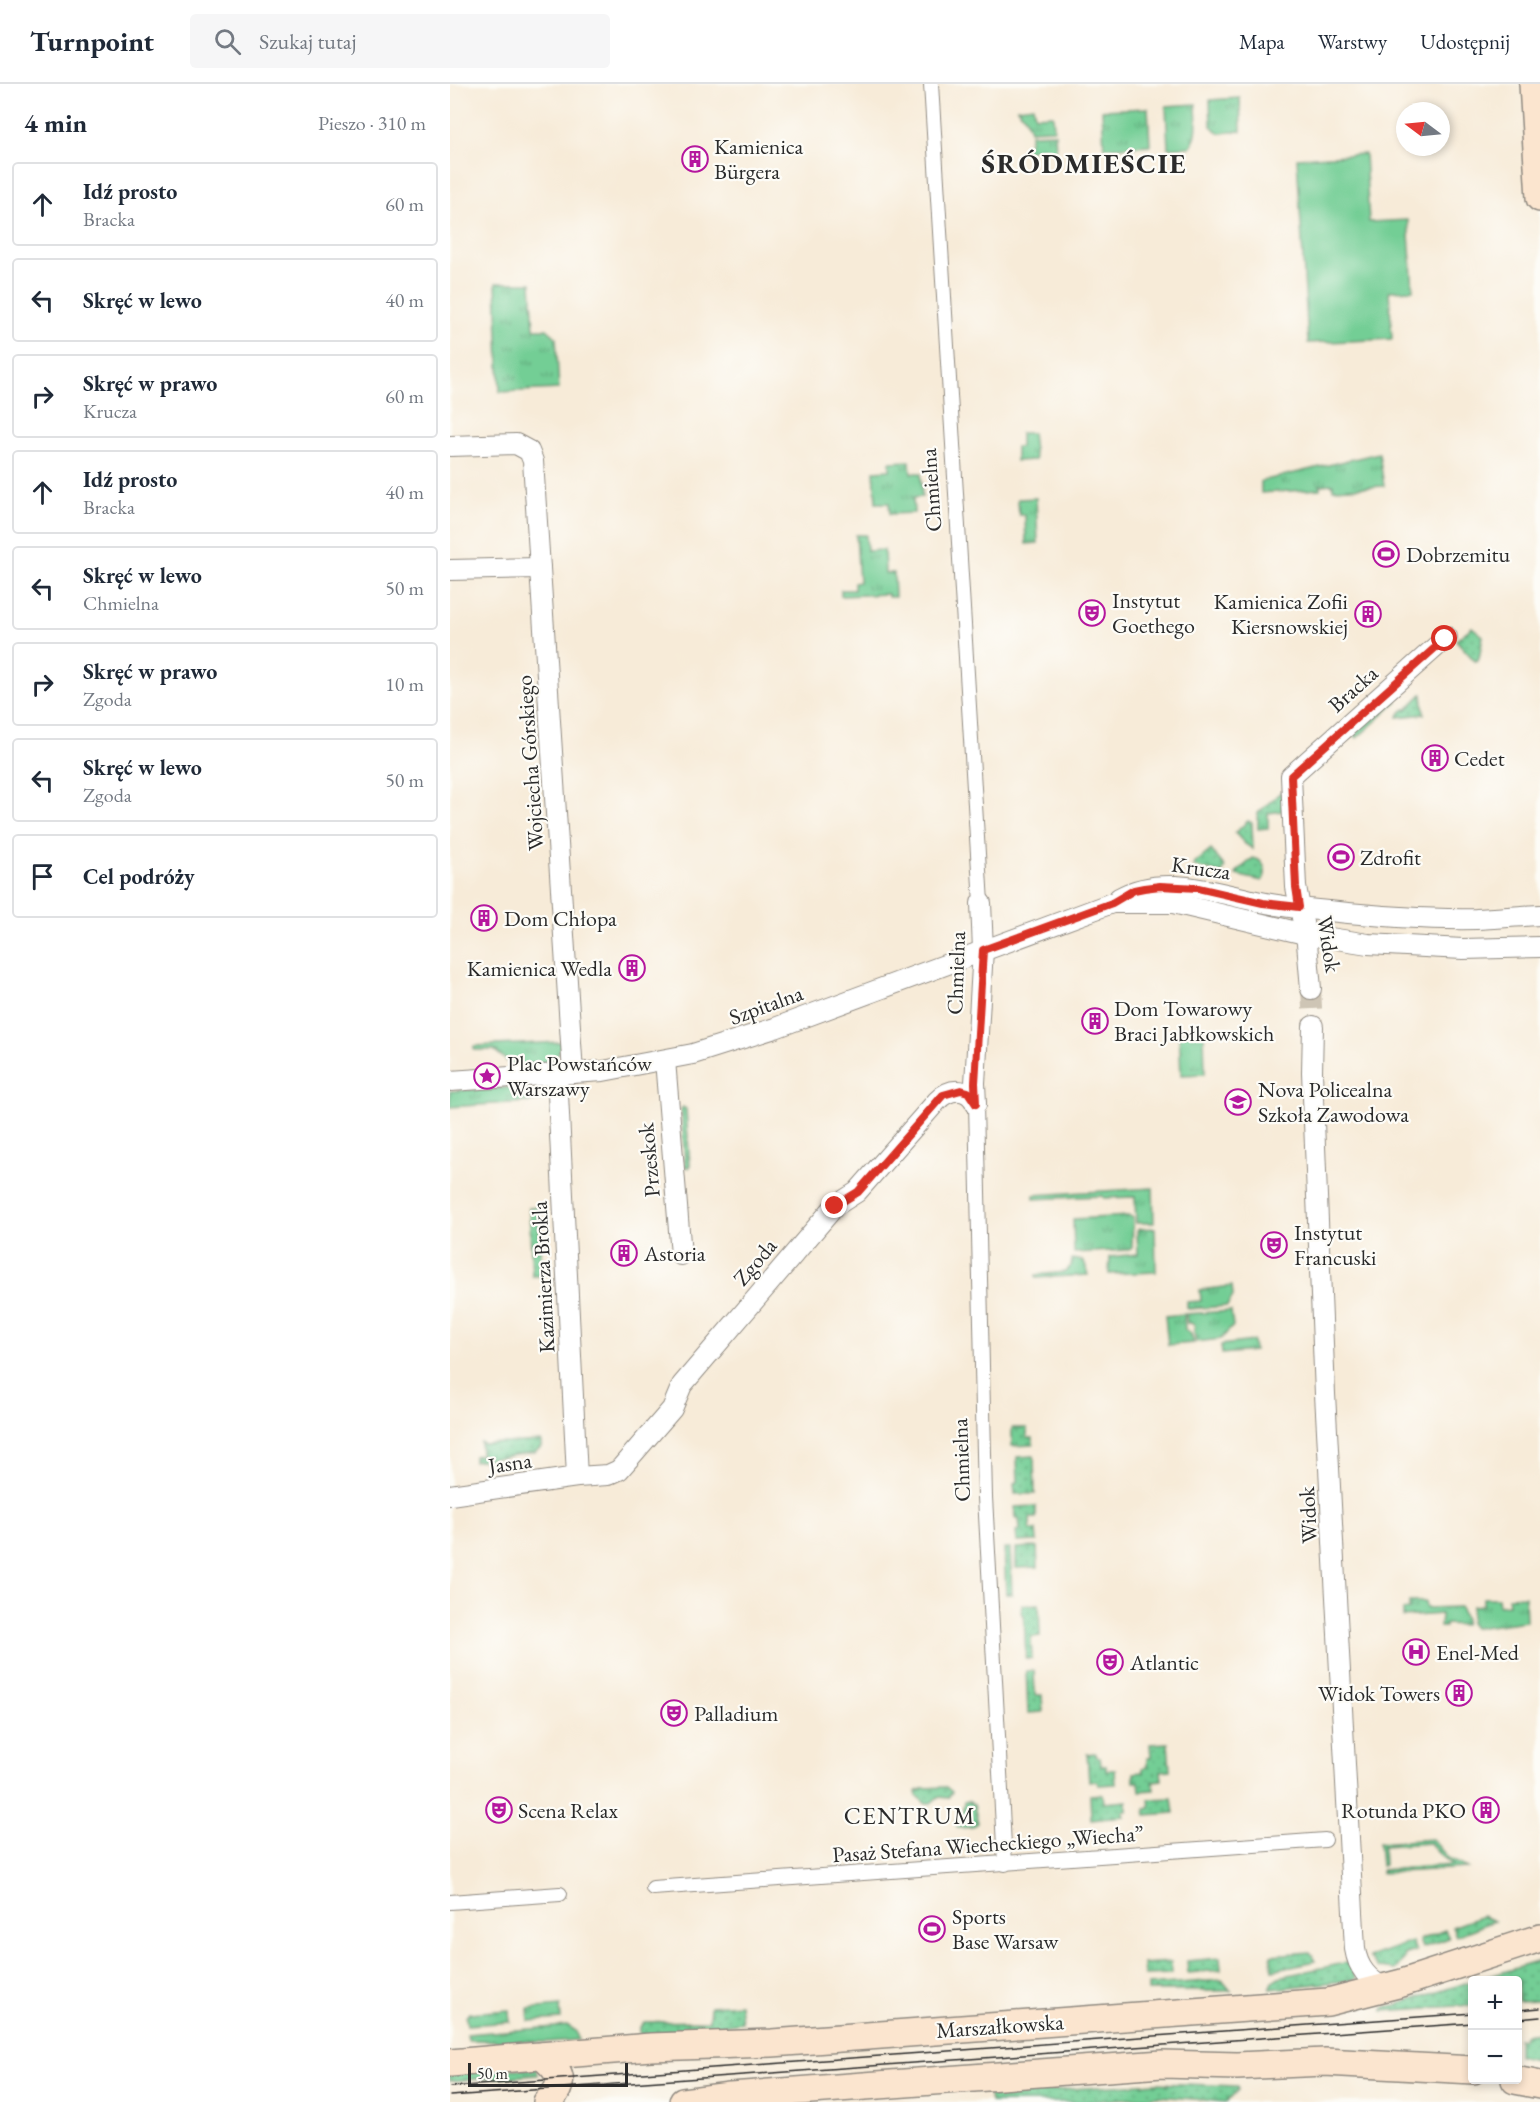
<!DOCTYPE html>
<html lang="pl">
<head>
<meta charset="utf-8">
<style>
	body { margin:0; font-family:"EB Garamond",serif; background:#f6f6f7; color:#1f2937 }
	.controls { position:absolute; right:18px; bottom:18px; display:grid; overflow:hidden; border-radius:6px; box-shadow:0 3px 9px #0003 }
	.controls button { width:54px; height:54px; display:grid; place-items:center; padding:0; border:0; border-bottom:2px solid #e0e1e3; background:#fff; color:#1f2937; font:30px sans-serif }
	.compass { position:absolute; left:946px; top:18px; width:54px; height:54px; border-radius:50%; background:#fff; box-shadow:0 3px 9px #0003; rotate:286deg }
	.scale { position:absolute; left:18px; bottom:15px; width:160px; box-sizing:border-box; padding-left:6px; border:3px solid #2b2b2b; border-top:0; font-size:16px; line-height:21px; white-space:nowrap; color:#2b2b2b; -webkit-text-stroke:4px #fdfcf7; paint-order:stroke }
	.stop { position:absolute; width:18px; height:18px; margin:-14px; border:4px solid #d93025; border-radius:50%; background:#fff }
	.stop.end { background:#d93025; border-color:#fff; box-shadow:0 2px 6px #0008 }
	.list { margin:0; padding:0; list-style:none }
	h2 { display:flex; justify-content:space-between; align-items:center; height:78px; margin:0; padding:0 24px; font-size:26px }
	h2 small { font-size:20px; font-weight:400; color:#747a83 }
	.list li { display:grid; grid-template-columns:39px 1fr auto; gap:18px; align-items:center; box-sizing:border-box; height:84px; margin:0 12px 12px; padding:0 12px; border:2px solid #e0e1e3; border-radius:6px }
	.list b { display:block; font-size:22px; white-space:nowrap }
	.list p { margin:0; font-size:20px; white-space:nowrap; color:#747a83 }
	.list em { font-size:20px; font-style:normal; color:#747a83 }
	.icon { flex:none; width:33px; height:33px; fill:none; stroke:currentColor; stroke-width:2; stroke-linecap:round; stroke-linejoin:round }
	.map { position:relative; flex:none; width:1090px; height:2018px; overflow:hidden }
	header { display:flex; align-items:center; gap:36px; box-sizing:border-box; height:84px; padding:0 30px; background:#fff; border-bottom:2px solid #e0e1e3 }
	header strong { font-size:28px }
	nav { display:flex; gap:33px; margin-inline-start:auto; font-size:21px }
	.search { width:420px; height:54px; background:#f6f6f7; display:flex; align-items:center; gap:15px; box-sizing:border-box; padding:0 21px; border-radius:6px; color:#747a83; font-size:22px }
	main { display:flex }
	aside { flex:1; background:#fff }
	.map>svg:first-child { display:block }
	.grass { fill:url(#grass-tufts); stroke:#4f7c60; stroke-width:1.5 }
	.park { fill:url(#park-dots); stroke:#4f7c60; stroke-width:1.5 }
	.pitch { fill:#73ce95; stroke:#4f7c60; stroke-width:1.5 }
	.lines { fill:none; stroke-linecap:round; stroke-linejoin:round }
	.minor-tunnel { stroke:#cec5b5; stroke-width:20; stroke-dasharray:20 10; stroke-linecap:butt }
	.pedestrian-casing { stroke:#918b82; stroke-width:16 }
	.minor-casing { stroke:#918b82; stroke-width:22 }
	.secondary-casing { stroke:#918b82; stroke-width:30 }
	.pedestrian { stroke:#fff; stroke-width:14 }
	.minor { stroke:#fff; stroke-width:20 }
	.secondary { stroke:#fbe5cf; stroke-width:27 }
	.tram { stroke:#2b2b2b; stroke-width:1.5 }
	.route { stroke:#d93025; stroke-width:8 }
	.labels { text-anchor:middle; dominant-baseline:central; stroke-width:4.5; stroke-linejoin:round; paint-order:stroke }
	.poi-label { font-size:22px; fill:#2b2b2b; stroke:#fdfcf7; text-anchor:start }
	.street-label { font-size:22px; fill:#2b2b2b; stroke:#fdfcf7 }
	.neighbourhood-label { font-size:24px; letter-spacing:1.5px; fill:#2b2b2b; stroke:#fdfcf7 }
	.district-label { font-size:28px; font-weight:bold; letter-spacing:1.5px; fill:#2b2b2b; stroke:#fdfcf7 }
</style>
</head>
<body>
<header>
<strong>Turnpoint</strong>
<div class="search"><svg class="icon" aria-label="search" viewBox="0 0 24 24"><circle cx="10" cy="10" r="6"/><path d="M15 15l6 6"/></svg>Szukaj tutaj</div>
<nav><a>Mapa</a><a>Warstwy</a><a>Udostępnij</a></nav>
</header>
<main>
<aside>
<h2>4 min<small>Pieszo · 310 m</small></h2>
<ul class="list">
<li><svg class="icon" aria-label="ahead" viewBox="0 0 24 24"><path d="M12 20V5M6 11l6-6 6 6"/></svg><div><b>Idź prosto</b><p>Bracka</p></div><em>60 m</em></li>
<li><svg class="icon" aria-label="left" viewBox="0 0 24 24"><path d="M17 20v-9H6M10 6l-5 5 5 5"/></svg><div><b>Skręć w lewo</b></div><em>40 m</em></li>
<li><svg class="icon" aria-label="right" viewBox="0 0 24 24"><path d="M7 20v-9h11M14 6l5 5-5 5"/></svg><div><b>Skręć w prawo</b><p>Krucza</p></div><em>60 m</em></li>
<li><svg class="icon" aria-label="ahead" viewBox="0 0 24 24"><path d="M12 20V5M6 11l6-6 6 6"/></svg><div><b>Idź prosto</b><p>Bracka</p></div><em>40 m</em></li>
<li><svg class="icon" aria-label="left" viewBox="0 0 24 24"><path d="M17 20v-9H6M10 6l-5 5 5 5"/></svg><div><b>Skręć w lewo</b><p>Chmielna</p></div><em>50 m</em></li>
<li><svg class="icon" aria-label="right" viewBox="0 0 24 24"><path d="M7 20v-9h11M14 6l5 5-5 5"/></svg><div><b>Skręć w prawo</b><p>Zgoda</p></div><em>10 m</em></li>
<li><svg class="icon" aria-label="left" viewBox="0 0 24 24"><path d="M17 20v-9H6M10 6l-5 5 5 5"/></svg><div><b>Skręć w lewo</b><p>Zgoda</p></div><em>50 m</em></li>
<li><svg class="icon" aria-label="arrive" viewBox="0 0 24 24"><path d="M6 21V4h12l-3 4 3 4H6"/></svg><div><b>Cel podróży</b></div></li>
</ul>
</aside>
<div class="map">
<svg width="1090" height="2018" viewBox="0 0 1090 2018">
	<defs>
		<pattern id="grass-tufts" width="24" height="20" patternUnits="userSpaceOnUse" patternTransform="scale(1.5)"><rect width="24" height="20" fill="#73ce95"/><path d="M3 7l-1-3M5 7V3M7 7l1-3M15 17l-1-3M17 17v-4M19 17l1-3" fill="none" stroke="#5fa77a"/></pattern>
		<pattern id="park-dots" width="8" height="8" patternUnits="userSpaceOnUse" patternTransform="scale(1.5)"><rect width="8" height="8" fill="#73ce95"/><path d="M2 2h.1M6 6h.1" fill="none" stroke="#5fa77a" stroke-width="1.8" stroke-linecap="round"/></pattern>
	</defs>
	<rect width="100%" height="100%" fill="#fdfcf7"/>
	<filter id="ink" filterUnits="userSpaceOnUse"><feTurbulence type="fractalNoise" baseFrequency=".0167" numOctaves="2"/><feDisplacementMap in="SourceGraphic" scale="12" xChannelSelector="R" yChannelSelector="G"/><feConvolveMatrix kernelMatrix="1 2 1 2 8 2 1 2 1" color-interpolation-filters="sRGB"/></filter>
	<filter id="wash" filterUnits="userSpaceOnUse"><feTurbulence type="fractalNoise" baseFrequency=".008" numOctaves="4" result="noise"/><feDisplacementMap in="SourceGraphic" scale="24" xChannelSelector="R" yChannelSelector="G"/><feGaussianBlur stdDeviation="1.35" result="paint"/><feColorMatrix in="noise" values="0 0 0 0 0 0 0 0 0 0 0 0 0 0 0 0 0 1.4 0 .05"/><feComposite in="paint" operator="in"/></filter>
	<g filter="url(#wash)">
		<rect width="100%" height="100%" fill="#f7ebd8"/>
		<g class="grass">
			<path d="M790 14 791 47 769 49 761 42 760 16Z"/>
			<path d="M746 20C746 35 750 50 740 63L718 64 716 22Z"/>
			<path d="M583 22 585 32 603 31 604 45 580 46 575 33 567 24Z"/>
			<path d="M698 24 700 61 654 64 652 26Z"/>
			<path d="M605 49 606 67H600L595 63 572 68 579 59 581 50Z"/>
			<path d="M46 199H81L84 245H97L106 253 109 305 50 308Z"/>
			<path d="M570 349H582L585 376 566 377V363H570Z"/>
			<path d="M929 369 934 402 883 405V400L870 401V405L811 409V397Z"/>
			<path d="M460 377 461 389H471L472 413 463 414 464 429 440 430 439 419H426L424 387 440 386V378Z"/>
			<path d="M586 414 588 459 576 460 575 431H569L568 415Z"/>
			<path d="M406 451H416L417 467 434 466 435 489H444L445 513H438V510L391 512V506H404V499L409 498Z"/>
			<path d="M754 949 755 990 731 991 729 950Z"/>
			<path d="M111 958C109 984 82 981 63 982L44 966H24V962Z"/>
			<path d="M68 1003 82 1007 90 1017 0 1023V1007Z"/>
			<path d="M233 1023 236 1025 240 1081 238 1084 235 1082 231 1025Z"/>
			<path d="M703 1104 704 1139H686L685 1113 654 1114 652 1112 584 1115V1111Z"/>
			<path d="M680 1132 683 1134 682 1164 679 1166 624 1169 623 1135Z"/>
			<path d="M705 1144 706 1188 659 1190 660 1173 688 1170 687 1147 689 1145Z"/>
			<path d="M622 1175 634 1177 638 1191 586 1194V1191L615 1188 621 1182Z"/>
			<path d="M782 1202 783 1212 777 1222 739 1225 737 1223V1218L751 1217 750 1206Z"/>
			<path d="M781 1227 783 1242 771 1255 746 1258 744 1248 745 1242 741 1239H737L736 1230Z"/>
			<path d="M734 1230 735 1246 741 1250 744 1259 718 1261 715 1232Z"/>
			<path d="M803 1257 804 1267 772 1270 771 1261Z"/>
			<path d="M1075 1512 1076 1537 1024 1544 1020 1539 1022 1522 1033 1521V1514H1048L1049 1521 1059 1520 1058 1513Z"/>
			<path d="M959 1518H975L976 1524 1010 1523 1015 1535 1014 1541 995 1540V1543H990L991 1530 953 1533V1526L959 1525Z"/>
			<path d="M110 1922 111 1935 79 1937 78 1925Z"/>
			<path d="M59 1926 60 1938 17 1941 16 1933 19 1929Z"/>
			<path d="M118 1942 126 1947 128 1956 96 1958 18 1956 17 1950Z"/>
			<path d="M87 1984 88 1991 0 1997V1988Z"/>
		</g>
		<g class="park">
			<path d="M1022 543 1033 552 1029 575 1025 577 1006 556Z"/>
			<path d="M972 610 974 630 948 633 949 630 955 625 956 626Z"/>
			<path d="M943 612 947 618 907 654 902 648Z"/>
			<path d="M833 706V727L818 729V744L808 745V729Z"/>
			<path d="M798 737 802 739 803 765 795 760 785 749Z"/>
			<path d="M761 766 775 783 772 789 744 783V780Z"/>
			<path d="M803 774C814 776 819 788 812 797L786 791 787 788Z"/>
			<path d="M79 1123H88L92 1192H82Z"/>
			<path d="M562 1344H577V1354H583V1361L562 1362Z"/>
			<path d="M91 1357V1363L85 1368 24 1377V1372L31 1371 30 1358 34 1360Z"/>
			<path d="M584 1372 585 1410H565L564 1399 568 1398 567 1373Z"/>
			<path d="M586 1422V1434H580V1446H586L587 1457 567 1458 566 1447 570 1446 569 1434H566L565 1423Z"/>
			<path d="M587 1463 588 1483 566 1484V1464Z"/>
			<path d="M554 1464H560L562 1510H556Z"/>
			<path d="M589 1520 590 1552 581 1553 582 1574 576 1575 574 1531 572 1530V1521Z"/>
			<path d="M584 1587 585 1611H592L593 1628 578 1629 576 1587Z"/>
			<path d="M718 1659 720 1686 711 1687 712 1696 703 1697 704 1706 690 1707 689 1698H684V1689L693 1688 692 1684 697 1683V1674H701L700 1660Z"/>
			<path d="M645 1669 646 1673H650L651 1682H656V1686H665L666 1700 648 1701 647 1697H639L637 1670Z"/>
			<path d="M496 1703 502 1708 498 1714 488 1713 481 1719H475L467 1712 466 1708 474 1704Z"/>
			<path d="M653 1710 654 1719 677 1717V1727H673L674 1732 641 1735 640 1711Z"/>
			<path d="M722 1714 724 1729 696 1731 695 1725 700 1724 699 1715Z"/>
			<path d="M518 1717 524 1721 528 1739 522 1743 508 1744 505 1738 512 1730 514 1718Z"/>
			<path d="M982 1755 998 1774 1017 1784 931 1789V1786L1003 1781 988 1769 980 1759 933 1762 934 1781 931 1782 929 1759Z"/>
			<path d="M1032 1832 1044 1837 1006 1852 1002 1843Z"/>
			<path d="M995 1846 999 1854 972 1864 969 1856Z"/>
			<path d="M962 1858 966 1867 954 1871 955 1874 945 1886 928 1884 919 1873Z"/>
			<path d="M860 1868 866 1877 822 1886 821 1871Z"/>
			<path d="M770 1874 771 1886 738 1889 737 1877Z"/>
			<path d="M1090 1877V1916L1068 1917V1896H1026Z"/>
			<path d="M721 1878 722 1890 694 1891 693 1880Z"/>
			<path d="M899 1878 906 1894 904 1896 820 1905 824 1896 829 1893Z"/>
			<path d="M772 1896 781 1907H698V1901Z"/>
			<path d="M1022 1897V1921L933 1927V1925Z"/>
			<path d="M290 1920 292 1938 234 1947 190 1951V1943L194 1938 259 1937 260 1922Z"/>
			<path d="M1090 1949V1977L1068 1972V1954L1072 1955 1074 1951Z"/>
			<path d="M705 1999 788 2002V2006L776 2018 708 2012 632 2018H540L539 2011Z"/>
		</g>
		<path class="pitch" d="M915 70 919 138 958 136 963 206 939 207 942 255 858 259 847 74Z"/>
	</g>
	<g filter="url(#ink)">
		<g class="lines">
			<path class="minor-tunnel" d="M861 905 863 942"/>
			<g class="pedestrian-casing">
				<g id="pedestrian">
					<path d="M481 0 531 819"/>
					<path d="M526 1020 535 1413 555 1780"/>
					<path d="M203 1804 875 1756"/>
					<path d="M0 1818 110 1810"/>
				</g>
			</g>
			<g class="minor-casing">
				<g id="minor">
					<path d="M0 362 66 360 79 367 83 377 123 989"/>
					<path d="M0 486 90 484"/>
					<path d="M669 814C713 789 765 809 811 818 833 823 857 825 879 827 927 832 978 836 1026 835 1047 834 1069 832 1090 831"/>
					<path d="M861 905 857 859 846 803 841 692 997 553"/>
					<path d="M863 942 862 988 875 1310 905 1865C908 1884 918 1895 934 1904"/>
					<path d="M215 976 231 1171"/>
					<path d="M107 990 127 1393"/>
					<path d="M0 997 153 987 243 970 325 944 662 819H723L855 850 918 860 1013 865 1090 863"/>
					<path d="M526 1020 525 999 533 866 531 819"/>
					<path d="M0 1411 127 1393 158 1391 169 1386 222 1325 232 1301 385 1122 407 1108 487 1017C499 1004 518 1002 526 1020"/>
				</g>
			</g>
			<g class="secondary-casing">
				<g id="secondary">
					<path d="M1083 0 1090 114"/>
					<path d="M92 1972C110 1987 118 1999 97 2018"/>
					<path d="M0 1979 201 1963 322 1959 878 1918 952 1899 1090 1854"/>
					<path d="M1065 1996 1090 2001"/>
					<path d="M233 2018 280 2012 712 1980 787 1982 875 1978 1023 1986"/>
				</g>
			</g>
			<use href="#pedestrian" class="pedestrian"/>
			<use href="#minor" class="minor"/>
			<use href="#secondary" class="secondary"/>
			<g class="tram">
				<path d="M1068 1926 1090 1924"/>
				<path d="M1068 1935 1090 1933"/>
				<path d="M0 2003 1023 1929"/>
				<path d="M0 2012 1023 1939"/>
			</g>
		</g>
	</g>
	<g class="lines" filter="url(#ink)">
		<path class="route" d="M385 1122 408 1108 493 1011 511 1006 518 1008 526 1020 525 999 533 866 662 819 684 806 694 804 710 802 748 804 813 819 849 823 846 803 841 692 995 555"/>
	</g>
	<defs>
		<g id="building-ring" transform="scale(1.35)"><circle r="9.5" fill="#fdfcf7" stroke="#b5179e" stroke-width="1.5"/><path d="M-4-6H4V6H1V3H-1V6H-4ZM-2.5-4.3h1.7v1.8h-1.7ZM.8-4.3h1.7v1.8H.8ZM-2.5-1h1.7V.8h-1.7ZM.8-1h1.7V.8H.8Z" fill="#b5179e"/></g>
		<g id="stadium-ring" transform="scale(1.35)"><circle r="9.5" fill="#fdfcf7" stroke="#b5179e" stroke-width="1.5"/><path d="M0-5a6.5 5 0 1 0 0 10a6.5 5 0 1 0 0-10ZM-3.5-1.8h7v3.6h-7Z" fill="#b5179e"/></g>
		<g id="theatre-ring" transform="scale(1.35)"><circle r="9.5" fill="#fdfcf7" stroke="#b5179e" stroke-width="1.5"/><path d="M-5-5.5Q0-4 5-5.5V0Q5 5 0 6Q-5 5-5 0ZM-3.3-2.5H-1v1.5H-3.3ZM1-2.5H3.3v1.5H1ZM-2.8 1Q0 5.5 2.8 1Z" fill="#b5179e"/></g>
		<g id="sight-ring" transform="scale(1.35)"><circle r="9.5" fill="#fdfcf7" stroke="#b5179e" stroke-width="1.5"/><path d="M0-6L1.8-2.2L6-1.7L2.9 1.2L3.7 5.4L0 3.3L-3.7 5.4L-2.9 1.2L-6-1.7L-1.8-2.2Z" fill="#b5179e"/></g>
		<g id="university-ring" transform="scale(1.35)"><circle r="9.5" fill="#fdfcf7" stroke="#b5179e" stroke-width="1.5"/><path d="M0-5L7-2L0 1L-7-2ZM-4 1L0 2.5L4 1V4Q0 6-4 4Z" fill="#b5179e"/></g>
		<g id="hospital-ring" transform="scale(1.35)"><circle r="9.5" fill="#fdfcf7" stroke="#b5179e" stroke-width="1.5"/><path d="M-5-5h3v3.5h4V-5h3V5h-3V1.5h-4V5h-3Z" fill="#b5179e"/></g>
	</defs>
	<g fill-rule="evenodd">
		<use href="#building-ring" x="245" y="75"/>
		<use href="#stadium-ring" x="936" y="470"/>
		<use href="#theatre-ring" x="642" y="529"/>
		<use href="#building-ring" x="918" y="530"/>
		<use href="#building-ring" x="985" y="674"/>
		<use href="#stadium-ring" x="891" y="773"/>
		<use href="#building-ring" x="34" y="834"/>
		<use href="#building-ring" x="182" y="884"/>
		<use href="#building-ring" x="645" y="937"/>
		<use href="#sight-ring" x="37" y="992"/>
		<use href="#university-ring" x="788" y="1018"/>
		<use href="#theatre-ring" x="824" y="1161"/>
		<use href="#building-ring" x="174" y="1169"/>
		<use href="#hospital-ring" x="966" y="1568"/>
		<use href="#theatre-ring" x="660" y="1578"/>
		<use href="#building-ring" x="1009" y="1609"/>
		<use href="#theatre-ring" x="224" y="1629"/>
		<use href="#theatre-ring" x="49" y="1726"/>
		<use href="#building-ring" x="1036" y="1726"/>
		<use href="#stadium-ring" x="482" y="1845"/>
	</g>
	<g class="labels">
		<g class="poi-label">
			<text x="264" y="62">Kamienica<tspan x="264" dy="25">Bürgera</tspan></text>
			<text x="956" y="470">Dobrzemitu</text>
			<text x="662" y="516">Instytut<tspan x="662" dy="25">Goethego</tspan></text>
			<text x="898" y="517" text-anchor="end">Kamienica Zofii<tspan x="898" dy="25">Kiersnowskiej</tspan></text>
			<text x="1004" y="674">Cedet</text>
			<text x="910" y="773">Zdrofit</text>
			<text x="54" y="834">Dom Chłopa</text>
			<text x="162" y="884" text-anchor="end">Kamienica Wedla</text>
			<text x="664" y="924">Dom Towarowy<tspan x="664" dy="25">Braci Jabłkowskich</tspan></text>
			<text x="57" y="979">Plac Powstańców<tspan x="57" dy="25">Warszawy</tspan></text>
			<text x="808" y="1005">Nova Policealna<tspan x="808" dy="25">Szkoła Zawodowa</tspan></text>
			<text x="844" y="1148">Instytut<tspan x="844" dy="25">Francuski</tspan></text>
			<text x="194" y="1169">Astoria</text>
			<text x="986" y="1568">Enel-Med</text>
			<text x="680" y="1578">Atlantic</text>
			<text x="990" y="1609" text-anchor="end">Widok Towers</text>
			<text x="244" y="1629">Palladium</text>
			<text x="68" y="1726">Scena Relax</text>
			<text x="1016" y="1726" text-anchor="end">Rotunda PKO</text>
			<text x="502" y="1832">Sports<tspan x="502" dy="25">Base Warsaw</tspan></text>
		</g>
		<g class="street-label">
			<text transform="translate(481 406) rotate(-94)">Chmielna</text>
			<text transform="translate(903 605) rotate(-42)">Bracka</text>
			<text transform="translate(80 679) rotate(-94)">Wojciecha Górskiego</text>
			<text transform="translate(751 784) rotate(8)">Krucza</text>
			<text transform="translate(879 860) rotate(81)">Widok</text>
			<text transform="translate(506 889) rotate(-88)">Chmielna</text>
			<text transform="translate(316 921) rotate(-20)">Szpitalna</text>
			<text transform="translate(199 1076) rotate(-95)">Przeskok</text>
			<text transform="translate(305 1178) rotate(-50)">Zgoda</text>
			<text transform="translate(93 1193) rotate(-93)">Kazimierza Brokla</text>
			<text transform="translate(511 1376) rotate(-92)">Chmielna</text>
			<text transform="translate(60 1379) rotate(-8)">Jasna</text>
			<text transform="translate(858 1431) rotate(-93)">Widok</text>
			<text transform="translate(538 1760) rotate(-4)">Pasaż Stefana Wiecheckiego „Wiecha”</text>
			<text transform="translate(550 1942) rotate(-4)">Marszałkowska</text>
		</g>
		<g class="neighbourhood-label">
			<text x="460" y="1731">CENTRUM</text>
		</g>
		<g class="district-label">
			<text x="634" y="79">ŚRÓDMIEŚCIE</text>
		</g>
	</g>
</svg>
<div class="controls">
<button>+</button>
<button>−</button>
</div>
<svg class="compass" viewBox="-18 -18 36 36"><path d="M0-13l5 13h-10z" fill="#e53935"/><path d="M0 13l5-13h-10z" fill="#747a83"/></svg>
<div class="scale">50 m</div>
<div class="stop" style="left:995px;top:555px"></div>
<div class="stop end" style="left:385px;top:1122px"></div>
</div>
</main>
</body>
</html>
